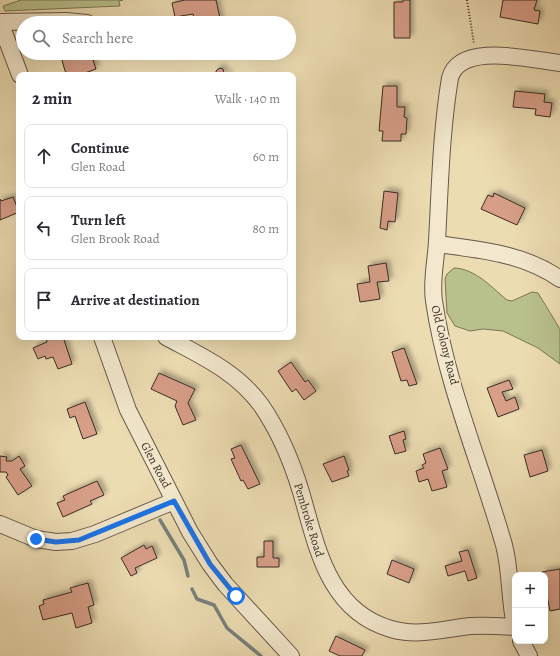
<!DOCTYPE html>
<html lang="en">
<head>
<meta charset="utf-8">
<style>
	body { margin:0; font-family:Alegreya,serif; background:#f7f7f7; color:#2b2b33 }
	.controls { position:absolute; right:12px; bottom:12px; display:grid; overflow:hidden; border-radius:8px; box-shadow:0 4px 16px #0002 }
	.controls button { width:36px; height:36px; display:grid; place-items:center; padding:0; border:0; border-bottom:1px solid #e1e1e2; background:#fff; color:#2b2b33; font:20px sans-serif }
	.stop { position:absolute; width:12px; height:12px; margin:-9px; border:3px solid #1a73e8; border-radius:50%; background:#fff }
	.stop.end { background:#1a73e8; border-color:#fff; box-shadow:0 1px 4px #0008 }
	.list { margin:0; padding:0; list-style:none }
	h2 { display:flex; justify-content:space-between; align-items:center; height:52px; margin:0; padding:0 16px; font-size:17px }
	h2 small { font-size:13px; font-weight:400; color:#7c7c81 }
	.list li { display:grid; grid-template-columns:26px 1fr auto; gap:12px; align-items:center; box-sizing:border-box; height:64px; margin:0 8px 8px; padding:0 8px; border:1px solid #e1e1e2; border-radius:8px }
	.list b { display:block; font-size:15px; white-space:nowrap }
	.list p { margin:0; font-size:13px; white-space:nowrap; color:#7c7c81 }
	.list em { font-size:13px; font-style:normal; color:#7c7c81 }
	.icon { flex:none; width:22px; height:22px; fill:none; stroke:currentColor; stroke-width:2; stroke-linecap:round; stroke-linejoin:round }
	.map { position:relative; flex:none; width:560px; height:656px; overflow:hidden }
	.search { position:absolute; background:#fff; box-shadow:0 4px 16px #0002; left:16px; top:16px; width:280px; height:44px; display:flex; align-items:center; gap:10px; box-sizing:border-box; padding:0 14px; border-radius:22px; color:#7c7c81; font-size:15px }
	.panel { position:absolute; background:#fff; box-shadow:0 4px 16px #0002; left:16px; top:72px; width:280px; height:268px; border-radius:8px }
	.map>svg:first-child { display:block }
	.green { fill:#b8c08c; stroke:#7a7658 }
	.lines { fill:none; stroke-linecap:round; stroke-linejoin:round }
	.stream { stroke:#76817d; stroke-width:3.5 }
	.building { fill:#d79e88; stroke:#3b2c24; filter:url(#shadow) }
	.minor-casing { stroke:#675848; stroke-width:18 }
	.path { stroke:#3b2c24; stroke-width:2; stroke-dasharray:1 2; stroke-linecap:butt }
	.minor { stroke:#f3e8cd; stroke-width:16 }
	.route { stroke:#1a73e8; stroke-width:5 }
	.labels { text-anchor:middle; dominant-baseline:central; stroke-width:3.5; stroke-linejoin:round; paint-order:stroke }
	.street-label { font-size:12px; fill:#3b2c24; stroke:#f3e8cd }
</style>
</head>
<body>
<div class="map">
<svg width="560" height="656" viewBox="0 0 560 656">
	<defs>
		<filter id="shadow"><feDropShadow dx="3.5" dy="-3.5" stdDeviation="2" flood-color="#0004"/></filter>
	</defs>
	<rect width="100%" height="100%" fill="#ecdcb2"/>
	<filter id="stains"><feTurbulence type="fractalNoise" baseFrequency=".005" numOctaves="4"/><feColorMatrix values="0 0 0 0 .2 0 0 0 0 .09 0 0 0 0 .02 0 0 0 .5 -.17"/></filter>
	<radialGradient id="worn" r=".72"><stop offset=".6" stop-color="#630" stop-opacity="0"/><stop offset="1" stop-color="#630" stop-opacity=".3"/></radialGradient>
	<g class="green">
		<path d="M21 0H123L119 1 120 6 5 11 3 6Z"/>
		<path d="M454 268C476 269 491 287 507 300L512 301 532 292 538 293 560 329V364L538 348 503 331 483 329 470 331 455 326 447 313 445 279 447 274Z"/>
	</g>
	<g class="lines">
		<g class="stream">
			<path d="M160 520 184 560 188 576"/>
			<path d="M192 589 197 599 214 605 227 628 261 656"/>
		</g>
	</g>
	<g class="building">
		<path d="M185 0H216L221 23H195L193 14 175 17 172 3Z"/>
		<path d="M403 0H410V38H394V2H403Z"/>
		<path d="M503 0H537L534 10 540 11 538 24 500 17Z"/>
		<path d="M60 53H82L83 57 91 54 96 69 85 73V75H70L65 71Z"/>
		<path d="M220 68 223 69 224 73H228L229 75H214L217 70Z"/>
		<path d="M383 86H397V107H405L404 117 407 118 406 134H401V141H382L383 131H379Z"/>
		<path d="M515 91 545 94 544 102 552 103 550 117 535 115 536 109 513 107Z"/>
		<path d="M384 191 398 193 395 222 388 221 387 230 380 228Z"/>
		<path d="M494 193 525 208 517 225 481 209 488 195 493 197Z"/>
		<path d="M13 197 19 212 0 220V199L1 201Z"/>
		<path d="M386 263 389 281 377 282 380 299 360 302 357 284 370 282 368 266Z"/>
		<path d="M49 337H63L72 364 58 369 53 357 46 359 45 356 38 359 33 348 47 342 46 338Z"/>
		<path d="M404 348 417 384 409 386 407 380 401 381 392 352Z"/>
		<path d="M291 362 305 382 308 380 316 391 304 400 296 389 292 392 278 371Z"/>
		<path d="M159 373 195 389 188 403 196 420 183 425 175 406 177 401 151 389Z"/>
		<path d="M509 380 513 389 502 392 506 401 515 397 519 409 498 417 487 388Z"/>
		<path d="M85 402 97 434 83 439 75 416 70 418 67 409Z"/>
		<path d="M404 431 406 439 403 440 406 451 395 454 389 436Z"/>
		<path d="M241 445 260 484 248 489 243 480 241 481 231 459 235 458 231 449Z"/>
		<path d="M440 448 448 469 442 471 447 487 432 491 428 479 419 482 416 471 424 468 422 465 426 463 423 454Z"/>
		<path d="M542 450 548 471 530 477 524 455Z"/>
		<path d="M0 456 7 457 6 461H12L19 456 25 466 20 469 32 486 18 495 6 477 8 475 6 472H0Z"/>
		<path d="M344 456 349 470 347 471 349 476 332 482 323 464Z"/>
		<path d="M97 481 104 495 90 501 92 504 63 517 57 503 65 500 63 496Z"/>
		<path d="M264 541H273V558H279V567H257V557H264Z"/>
		<path d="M144 545 146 549 152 546 157 558 135 568 137 573 131 576 121 558Z"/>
		<path d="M468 550 477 578 468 581 465 571 448 576 445 566 462 561 459 552Z"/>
		<path d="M392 560 414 569 409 583 387 574Z"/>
		<path d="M560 569V609L550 611 545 585V575H543L542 572Z"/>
		<path d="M88 583 94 605 88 607 92 623 76 628 72 613 43 620 39 606 44 604 43 600 72 592 70 588Z"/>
		<path d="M336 636 365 650 362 656H340L329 651Z"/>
	</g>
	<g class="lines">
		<g class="minor-casing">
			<g id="minor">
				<path d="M0 22 66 21 87 23"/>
				<path d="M0 22 20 75"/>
				<path d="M437 244C480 250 523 253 560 279"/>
				<path d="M102 337 128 410 190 532 210 564 225 584 291 656"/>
				<path d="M166 337C201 356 236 371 261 405 279 431 292 462 301 492 317 547 328 611 391 629 417 637 444 629 470 626 485 625 500 626 515 627"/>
				<path d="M0 524 36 539 56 542 72 541 95 534 174 501"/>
				<path d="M515 625C509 599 511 571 504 545 481 464 446 384 434 301 431 281 436 261 437 241 440 187 441 132 450 78 460 41 531 60 560 63"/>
				<path d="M521 641 529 656"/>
			</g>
		</g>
		<path class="path" d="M467 0 474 44"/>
		<use href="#minor" class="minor"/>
	</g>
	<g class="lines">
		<path class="route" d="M36 539 56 542 79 540 174 501 210 564 236 596"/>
	</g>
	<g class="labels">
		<g class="street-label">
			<text transform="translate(445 345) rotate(76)">Old Colony Road</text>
			<text transform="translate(156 465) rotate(62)">Glen Road</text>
			<text transform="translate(309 520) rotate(73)">Pembroke Road</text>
		</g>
	</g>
	<rect width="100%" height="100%" filter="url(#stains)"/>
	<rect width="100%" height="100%" fill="url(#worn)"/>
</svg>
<div class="controls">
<button>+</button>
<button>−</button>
</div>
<div class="stop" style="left:236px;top:596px"></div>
<div class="stop end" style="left:36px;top:539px"></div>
<div class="search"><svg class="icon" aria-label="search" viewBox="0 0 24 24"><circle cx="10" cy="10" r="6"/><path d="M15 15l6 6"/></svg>Search here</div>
<section class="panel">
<h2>2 min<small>Walk · 140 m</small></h2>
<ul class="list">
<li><svg class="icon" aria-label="ahead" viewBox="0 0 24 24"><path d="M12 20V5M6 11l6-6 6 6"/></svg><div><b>Continue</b><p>Glen Road</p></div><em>60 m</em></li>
<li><svg class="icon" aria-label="left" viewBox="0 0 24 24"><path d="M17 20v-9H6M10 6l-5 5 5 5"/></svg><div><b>Turn left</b><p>Glen Brook Road</p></div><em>80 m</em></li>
<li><svg class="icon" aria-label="arrive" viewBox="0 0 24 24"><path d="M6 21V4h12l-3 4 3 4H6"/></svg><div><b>Arrive at destination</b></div></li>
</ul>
</section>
</div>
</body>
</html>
